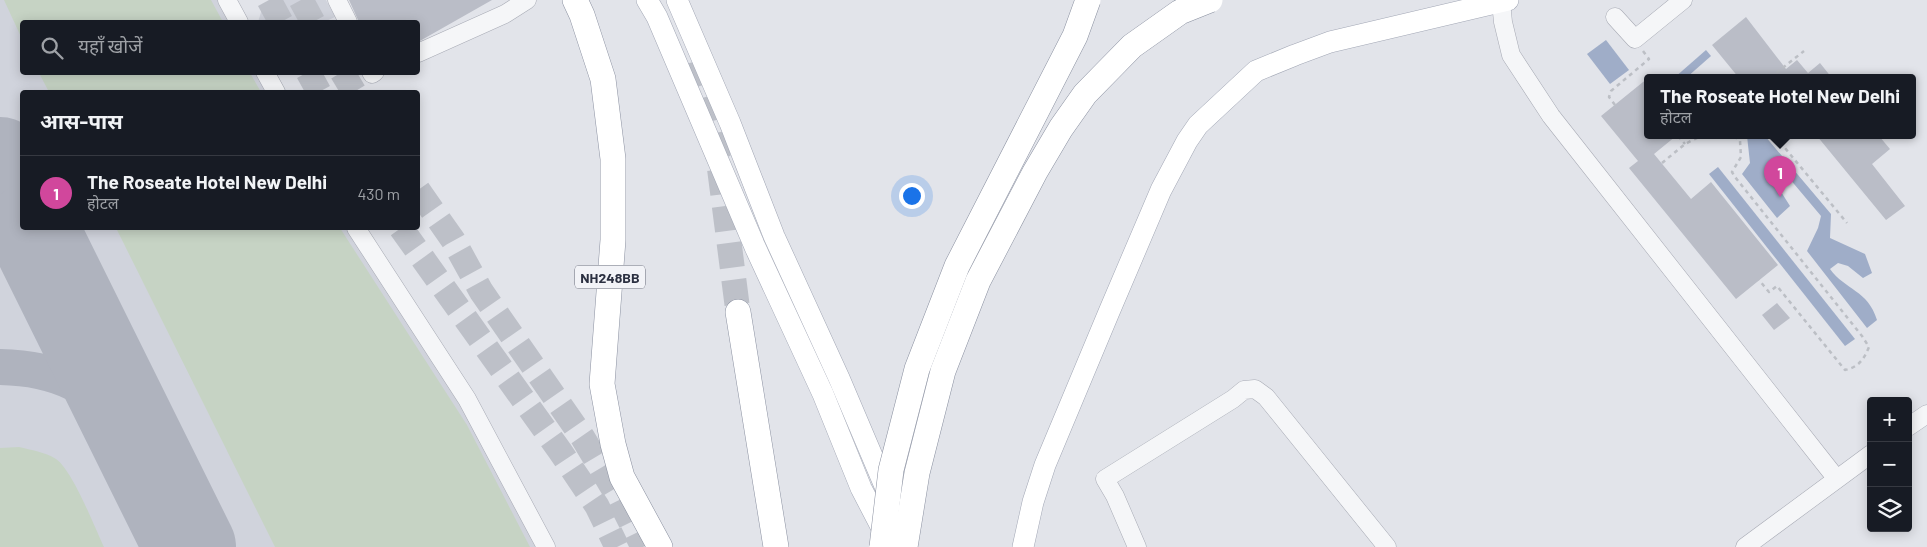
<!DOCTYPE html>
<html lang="hi">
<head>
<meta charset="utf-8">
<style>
	body { margin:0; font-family:Barlow,"Noto Sans Devanagari",sans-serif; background:#242831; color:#f1f3f6 }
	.controls { position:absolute; right:15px; bottom:15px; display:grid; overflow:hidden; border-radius:5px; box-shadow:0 2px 12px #0003 }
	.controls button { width:45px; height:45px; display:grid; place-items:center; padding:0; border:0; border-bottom:1px solid #363941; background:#171b24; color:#f1f3f6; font:25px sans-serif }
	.you { position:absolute; left:911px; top:195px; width:18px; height:18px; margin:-12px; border:4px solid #fff; border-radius:50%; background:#1a73e8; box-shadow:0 0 0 8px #1a73e833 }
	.badge { display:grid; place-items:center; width:32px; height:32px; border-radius:50%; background:#1a73e8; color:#fff; font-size:16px; font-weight:700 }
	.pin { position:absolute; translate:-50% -41px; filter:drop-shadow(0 1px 2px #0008) }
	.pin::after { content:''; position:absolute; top:26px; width:18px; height:15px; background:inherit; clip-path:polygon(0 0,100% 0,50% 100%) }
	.popup { position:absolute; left:1644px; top:74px; width:272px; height:65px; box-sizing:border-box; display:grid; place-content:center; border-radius:5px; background:#171b24; filter:drop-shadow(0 1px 4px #0005); font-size:16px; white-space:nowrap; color:#9ea1a6 }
	.popup b { font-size:19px; color:#f1f3f6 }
	.popup::after { content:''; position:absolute; left:50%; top:100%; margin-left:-10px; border:10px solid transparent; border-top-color:#171b24 }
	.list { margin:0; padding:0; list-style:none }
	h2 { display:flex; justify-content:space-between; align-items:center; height:65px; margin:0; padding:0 20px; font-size:21px }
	h2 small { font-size:16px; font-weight:400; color:#9ea1a6 }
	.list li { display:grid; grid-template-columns:32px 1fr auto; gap:15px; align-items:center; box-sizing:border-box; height:75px; padding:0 20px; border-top:1px solid #363941 }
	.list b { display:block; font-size:19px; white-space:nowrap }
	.list p { margin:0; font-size:16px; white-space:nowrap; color:#9ea1a6 }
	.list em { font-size:16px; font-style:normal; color:#9ea1a6 }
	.icon { flex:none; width:28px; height:28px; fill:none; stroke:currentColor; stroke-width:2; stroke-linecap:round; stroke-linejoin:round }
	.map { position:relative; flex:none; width:1927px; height:547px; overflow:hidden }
	.search { position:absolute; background:#171b24; box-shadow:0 2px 12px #0003; left:20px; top:20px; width:400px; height:55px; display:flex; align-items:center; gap:12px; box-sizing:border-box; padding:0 18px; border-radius:5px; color:#9ea1a6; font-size:19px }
	.panel { position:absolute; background:#171b24; box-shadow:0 2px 12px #0003; left:20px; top:90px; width:400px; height:140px; border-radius:5px }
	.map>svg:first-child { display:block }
	.built { fill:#d0d3dc }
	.green { fill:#c6d3c4 }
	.water { fill:#9fadc8 }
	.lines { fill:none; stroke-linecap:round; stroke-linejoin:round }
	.taxiway { stroke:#afb3be; stroke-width:36 }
	.runway { stroke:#afb3be; stroke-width:92 }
	.building { fill:#babdc7 }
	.highway-tunnel { stroke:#bdc0c8; stroke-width:25; stroke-dasharray:25 12; stroke-linecap:butt }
	.minor-casing { stroke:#a7aab4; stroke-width:19 }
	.major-casing { stroke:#a2a7b5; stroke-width:22 }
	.highway-casing { stroke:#8a90a0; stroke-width:26 }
	.path { stroke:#bcbfc5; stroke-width:2.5; stroke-dasharray:4 4; stroke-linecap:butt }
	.minor { stroke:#f5f6f8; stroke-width:18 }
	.major { stroke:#fff; stroke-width:21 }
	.highway { stroke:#fff; stroke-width:25 }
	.highway-bridge-casing { stroke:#8a90a0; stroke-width:26; stroke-linecap:butt }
	.highway-bridge { stroke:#fff; stroke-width:25 }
	.labels { text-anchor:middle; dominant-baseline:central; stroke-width:4; stroke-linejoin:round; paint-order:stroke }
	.shield { fill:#f2f3f7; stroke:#676a78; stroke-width:1 }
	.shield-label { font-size:14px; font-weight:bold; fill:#2b3041 }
</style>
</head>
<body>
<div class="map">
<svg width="1927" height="547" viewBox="0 0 1927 547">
	<rect width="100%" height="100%" fill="#e2e4ea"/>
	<g class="built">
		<path d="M0 0H237L249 22H22V72L276 73 287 92H22V228H366L463 376 506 454 553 547H0Z"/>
		<path d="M280 0H326L335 17 324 22H258L262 9Z"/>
	</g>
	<g class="green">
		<path d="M4 0H211L223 22H22V39Z"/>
		<path d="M39 73H250L261 92H49Z"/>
		<path d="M116 228H340L467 425 530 547H275Z"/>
		<path d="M19 447C31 450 45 452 56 459 73 471 94 526 104 547H0V448Z"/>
	</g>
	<g class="water">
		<path d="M1606 40 1629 70 1610 84 1587 54Z"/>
		<path d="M1706 50 1711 56 1686 78H1674Z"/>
		<path d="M1747 136H1765L1831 214 1830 238 1865 254 1872 273 1863 278 1848 266 1838 263 1830 269C1845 290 1868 290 1877 320L1867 328 1807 251 1818 228 1821 216 1789 178 1778 187 1790 206 1777 218 1742 174 1750 163Z"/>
		<path d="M1718 167 1855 339 1845 346 1709 174Z"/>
	</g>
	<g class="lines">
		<g class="taxiway">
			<path d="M0 212 40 243"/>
			<path d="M0 367C61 368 93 388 133 431"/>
		</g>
		<g class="runway">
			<path d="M0 163 22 208"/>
			<path d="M32 228 190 547"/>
		</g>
	</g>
	<g class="building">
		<path d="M349 0H492L418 42V22H359Z"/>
		<path d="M1746 17 1786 69 1797 60 1808 73 1820 63 1832 78H1739L1712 45Z"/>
		<path d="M1648 78V136H1676L1654 154 1691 199 1711 182 1778 265 1736 299 1629 168 1638 161 1601 116Z"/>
		<path d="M1817 136H1879L1890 149 1872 164 1905 206 1886 220Z"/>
		<path d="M1777 303 1790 318 1774 330 1762 315Z"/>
	</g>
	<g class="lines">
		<g class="highway-tunnel">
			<path d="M269 0 281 22"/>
			<path d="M301 0 313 22"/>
			<path d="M697 61 714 126 738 312"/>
			<path d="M308 72 319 92"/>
			<path d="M342 72 354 92"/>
			<path d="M418 190 453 240 481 291 583 438 617 495 643 547"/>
			<path d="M401 228 560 451 597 506 617 547"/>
		</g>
		<g class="minor-casing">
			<g id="minor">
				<path d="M227 0 239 22"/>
				<path d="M337 0 348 22"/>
				<path d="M1501 2 1503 22 1511 55 1551 116 1836 478"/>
				<path d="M1615 17 1635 39 1683 0"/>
				<path d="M418 53 505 14 527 0"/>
				<path d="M265 72 276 92"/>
				<path d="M371 72 372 74 375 72"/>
				<path d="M356 228 467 399 546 547"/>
				<path d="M1908 427 1927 414"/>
				<path d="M1137 547 1115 496 1105 479 1233 399 1244 390 1255 389 1266 397 1387 547"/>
				<path d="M1745 547 1871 454"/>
			</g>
		</g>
		<g class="major-casing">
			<g id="major">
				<path d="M647 0 657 17 755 247 823 394 861 488 887 538"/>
				<path d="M677 0 730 123 774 236 839 378 890 498"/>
				<path d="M1023 547 1033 502 1045 465 1109 312 1161 190 1187 141 1198 125 1256 71 1295 55 1330 42 1508 0"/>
			</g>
		</g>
		<g class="highway-casing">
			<g id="highway">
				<path d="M575 0 582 15 603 79 613 159V240L602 384 613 444 622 477 660 547"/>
				<path d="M738 312 776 547"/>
			</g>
		</g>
		<g class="path">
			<path d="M1770 78 1804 51"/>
			<path d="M1615 105 1609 97 1611 91 1649 59 1643 51"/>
			<path d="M1678 136 1685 144"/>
			<path d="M1734 136 1740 141 1741 157 1732 172 1735 177 1862 336 1869 347C1864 359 1859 367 1845 370L1781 291 1777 286 1769 292 1759 280"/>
			<path d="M1775 136 1847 223"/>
			<path d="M1662 163 1685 144 1701 136"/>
		</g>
		<use href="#minor" class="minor"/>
		<use href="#major" class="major"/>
		<use href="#highway" class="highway"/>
		<g class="highway-bridge-casing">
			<g id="highway-bridge">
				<path d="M882 547 891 470 917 369 957 266 1075 36 1088 0"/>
				<path d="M905 547 917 473 943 371 978 281 1035 172 1061 128 1085 94 1132 46 1180 12 1210 0"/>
			</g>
		</g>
		<use href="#highway-bridge" class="highway-bridge"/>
	</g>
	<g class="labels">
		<rect class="shield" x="575" y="265.5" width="70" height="23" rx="4"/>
		<g class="shield-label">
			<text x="610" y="277">NH248BB</text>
		</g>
	</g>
</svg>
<div class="controls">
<button>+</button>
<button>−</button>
<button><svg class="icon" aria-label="layers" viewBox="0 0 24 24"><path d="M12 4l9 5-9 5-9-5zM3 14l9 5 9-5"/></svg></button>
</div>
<div class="you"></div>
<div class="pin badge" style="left:1780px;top:197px;background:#d1479c">1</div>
<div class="popup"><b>The Roseate Hotel New Delhi</b>होटल</div>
<div class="search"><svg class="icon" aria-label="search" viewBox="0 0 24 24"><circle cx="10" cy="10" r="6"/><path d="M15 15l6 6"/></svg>यहाँ खोजें</div>
<section class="panel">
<h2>आस-पास<small></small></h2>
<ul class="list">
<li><span class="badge" style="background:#d1479c">1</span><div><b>The Roseate Hotel New Delhi</b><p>होटल</p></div><em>430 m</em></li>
</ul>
</section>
</div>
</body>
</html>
